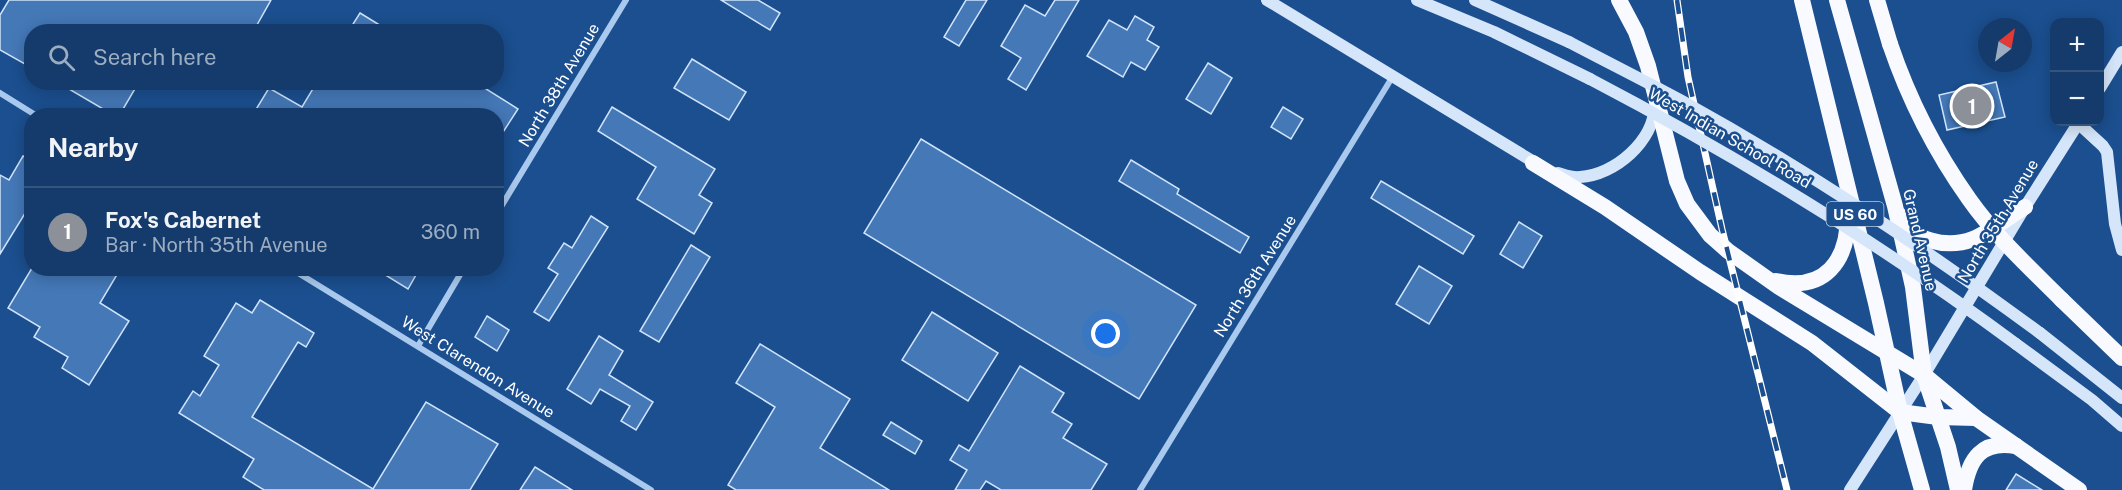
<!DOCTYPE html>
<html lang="en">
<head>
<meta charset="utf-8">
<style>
	body { margin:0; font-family:"Public Sans",sans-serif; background:#214673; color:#f1f3f6 }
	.controls { position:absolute; right:18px; top:18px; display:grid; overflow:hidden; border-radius:12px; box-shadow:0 3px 15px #0003 }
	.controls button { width:54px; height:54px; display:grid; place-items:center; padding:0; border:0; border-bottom:2px solid #33557e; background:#143b6b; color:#f1f3f6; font:30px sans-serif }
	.compass { position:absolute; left:1978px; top:18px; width:54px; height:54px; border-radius:50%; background:#143b6b; box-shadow:0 3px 15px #0003; rotate:31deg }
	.you { position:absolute; left:1106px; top:334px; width:21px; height:21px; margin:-15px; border:4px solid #fff; border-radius:50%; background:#1a73e8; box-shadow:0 0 0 9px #1a73e833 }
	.badge { display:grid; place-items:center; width:39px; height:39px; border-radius:50%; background:#8c9099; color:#fff; font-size:20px; font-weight:700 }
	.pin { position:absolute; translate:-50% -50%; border:3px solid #fff; box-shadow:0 2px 6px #0006 }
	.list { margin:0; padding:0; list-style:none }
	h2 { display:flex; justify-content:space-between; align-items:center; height:78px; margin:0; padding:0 24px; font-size:26px }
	h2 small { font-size:20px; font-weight:400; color:#9dadc1 }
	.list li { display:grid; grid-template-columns:39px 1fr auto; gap:18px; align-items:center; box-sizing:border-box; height:90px; padding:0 24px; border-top:2px solid #33557e }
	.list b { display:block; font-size:22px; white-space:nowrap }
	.list p { margin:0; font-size:20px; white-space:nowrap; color:#9dadc1 }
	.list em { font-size:20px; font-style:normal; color:#9dadc1 }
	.icon { flex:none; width:33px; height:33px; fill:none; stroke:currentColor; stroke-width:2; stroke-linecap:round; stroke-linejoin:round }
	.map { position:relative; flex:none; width:2122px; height:490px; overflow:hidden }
	.search { position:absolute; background:#143b6b; box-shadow:0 3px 15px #0003; left:24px; top:24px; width:480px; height:66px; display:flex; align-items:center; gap:15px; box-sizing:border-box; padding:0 21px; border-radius:24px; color:#9dadc1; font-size:22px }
	.panel { position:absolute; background:#143b6b; box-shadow:0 3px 15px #0003; left:24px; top:108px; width:480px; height:168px; border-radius:24px }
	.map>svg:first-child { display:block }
	.building { fill:#4478b7; stroke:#cfe3fa; stroke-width:1.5 }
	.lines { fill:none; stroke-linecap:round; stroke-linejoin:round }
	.minor { stroke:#a9c9ee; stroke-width:6 }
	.secondary { stroke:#d6e6fa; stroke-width:12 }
	.trunk { stroke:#f8faff; stroke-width:16 }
	.rail-casing { stroke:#fff; stroke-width:7 }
	.rail { stroke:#1b4f8f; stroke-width:4.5; stroke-dasharray:14; stroke-linecap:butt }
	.secondary-bridge { stroke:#d6e6fa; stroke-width:12 }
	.trunk-bridge { stroke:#f8faff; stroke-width:16 }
	.labels { text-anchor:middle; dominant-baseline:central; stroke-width:5; stroke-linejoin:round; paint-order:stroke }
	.shield { fill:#1b4f8f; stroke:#bbcadd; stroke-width:1.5 }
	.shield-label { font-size:15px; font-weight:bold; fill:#fff }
	.street-label { font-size:16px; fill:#fff; stroke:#1b4f8f }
</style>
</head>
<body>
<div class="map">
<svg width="2122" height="490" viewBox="0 0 2122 490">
	<rect width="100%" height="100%" fill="#1b4f8f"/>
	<g class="building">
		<path d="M9 0H271L253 32H32V68L0 50V15Z"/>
		<path d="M721 0H758L780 13 770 30Z"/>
		<path d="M966 0H987L959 46 944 37Z"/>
		<path d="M1055 0H1079L1026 90 1008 79 1021 58 1001 46 1025 5 1045 16Z"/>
		<path d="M360 13 391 32H348Z"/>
		<path d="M1135 16 1154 27 1147 40 1159 47 1145 70 1131 62 1123 77 1087 56 1109 20 1127 30Z"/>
		<path d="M692 59 746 92 729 120 674 88Z"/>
		<path d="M1208 63 1232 78 1211 114 1186 99Z"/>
		<path d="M57 82H139L119 116H115Z"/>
		<path d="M317 82H475L518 109 496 143V116H252L269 88 302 107Z"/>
		<path d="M1996 82 2005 117 1947 130 1939 95Z"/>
		<path d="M612 107 715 169 699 195 712 203 694 234 637 199 656 167 598 131Z"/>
		<path d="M1283 107 1303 119 1291 139 1271 127Z"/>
		<path d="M921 139 1196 305 1139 399 864 233Z"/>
		<path d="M23 156 32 161V202L0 254V175L9 180Z"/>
		<path d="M1131 160 1179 189 1177 194 1249 237 1240 253 1119 181Z"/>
		<path d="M1381 181 1474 236 1463 254 1371 198Z"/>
		<path d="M591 216 608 227 549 321 534 312 558 274 548 268 564 243 572 248Z"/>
		<path d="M1519 222 1542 236 1523 268 1500 254Z"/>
		<path d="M691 245 710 257 659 342 640 331Z"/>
		<path d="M1419 266 1452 286 1429 324 1396 304Z"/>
		<path d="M32 268H121L100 303 129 321 89 385 62 368 68 357 34 337 40 327 8 308Z"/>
		<path d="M374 268H420L408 289Z"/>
		<path d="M260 300 314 333 306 347 298 342 252 417 373 489 426 402 498 444 470 490H264L243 477 254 459 179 413 193 391 200 396 219 365 204 356 236 303 252 313Z"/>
		<path d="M932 312 998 353 968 401 902 360Z"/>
		<path d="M487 316 509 330 497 351 475 337Z"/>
		<path d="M599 336 623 351 609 375 653 402 636 430 621 421 630 406 600 389 591 404 567 389Z"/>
		<path d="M760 344 850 399 820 448 889 490H736L728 485 775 407 736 383Z"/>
		<path d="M1020 366 1064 393 1052 412 1072 424 1063 438 1107 464 1091 490H1001L986 481 980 490H955L967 470 950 460 959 445 969 451Z"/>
		<path d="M891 422 922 441 915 454 883 435Z"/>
		<path d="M535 467 572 490H520Z"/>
		<path d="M2016 474 2042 490H2006Z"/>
	</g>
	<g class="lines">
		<g class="minor">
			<path d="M0 93 37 116"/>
			<path d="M496 215 626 0"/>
			<path d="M290 268 651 490"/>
			<path d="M418 346 464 268"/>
			<path d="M1140 490 1393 76"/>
		</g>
		<g class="secondary">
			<path d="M1267 0 1539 165"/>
			<path d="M1417 0 1494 32 1590 79"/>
			<path d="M1475 0 1569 42"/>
			<path d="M2100 88 2122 52"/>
			<path d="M2078 123 2103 146 2107 152 2115 224 2122 250"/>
			<path d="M1558 173C1565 175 1572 178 1580 177 1615 175 1654 141 1655 105"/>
			<path d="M2040 333 2122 398"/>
			<path d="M2016 344 2092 400 2122 426"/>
			<path d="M1850 490 1924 375 2025 207 2079 122"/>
		</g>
		<g class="trunk">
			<path d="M1619 0 1636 32 1648 66 1677 181 1687 204 1710 235 1728 251 1779 287 1924 375 1976 418 2079 490"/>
			<path d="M1802 0 1876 303 1900 412 1922 490"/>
			<path d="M1837 0 1895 206 1913 287 1924 375 1948 447 1958 490"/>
			<path d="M1877 0 1890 44"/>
			<path d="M1533 163 1605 207 1700 272 1812 343 1900 412 1938 417 1976 418"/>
			<path d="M1899 215C1911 241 1947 249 1973 239 1988 233 2010 216 2025 207"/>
			<path d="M1776 281C1825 292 1848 261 1848 215"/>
			<path d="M2062 300 2122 358"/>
			<path d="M1964 490C1969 458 1982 440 2016 446"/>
		</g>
		<g class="rail-casing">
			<path id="rail" d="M1677 0 1688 77 1722 229 1787 490"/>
		</g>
		<use href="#rail" class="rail"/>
		<g class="secondary-bridge">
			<path d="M1569 42C1607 62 1645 81 1682 101 1807 170 1926 249 2040 333"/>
			<path d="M1590 79C1739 157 1881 244 2016 344"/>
		</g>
		<path class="trunk-bridge" d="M1890 44C1909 100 1935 151 1969 199 1995 236 2030 268 2062 300"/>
	</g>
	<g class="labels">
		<rect class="shield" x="1826.5" y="202" width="57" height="24" rx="4.5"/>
		<g class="shield-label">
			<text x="1855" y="214">US 60</text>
		</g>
		<g class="street-label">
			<text transform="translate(559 85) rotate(-59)">North 38th Avenue</text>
			<text transform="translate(1730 138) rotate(30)">West Indian School Road</text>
			<text transform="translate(1998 221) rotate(-59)">North 35th Avenue</text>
			<text transform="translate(1920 240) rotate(77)">Grand Avenue</text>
			<text transform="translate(1255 276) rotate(-58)">North 36th Avenue</text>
			<text transform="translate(478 367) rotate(32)">West Clarendon Avenue</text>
		</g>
	</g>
</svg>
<div class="controls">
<button>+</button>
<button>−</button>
</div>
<svg class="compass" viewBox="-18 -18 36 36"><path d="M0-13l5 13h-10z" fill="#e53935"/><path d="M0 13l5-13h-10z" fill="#9dadc1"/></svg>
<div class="you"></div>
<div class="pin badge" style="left:1972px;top:106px">1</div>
<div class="search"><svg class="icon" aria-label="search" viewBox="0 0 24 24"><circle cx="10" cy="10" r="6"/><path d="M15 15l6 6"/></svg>Search here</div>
<section class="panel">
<h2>Nearby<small></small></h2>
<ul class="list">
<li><span class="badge">1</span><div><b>Fox's Cabernet</b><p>Bar · North 35th Avenue</p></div><em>360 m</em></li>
</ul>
</section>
</div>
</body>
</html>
